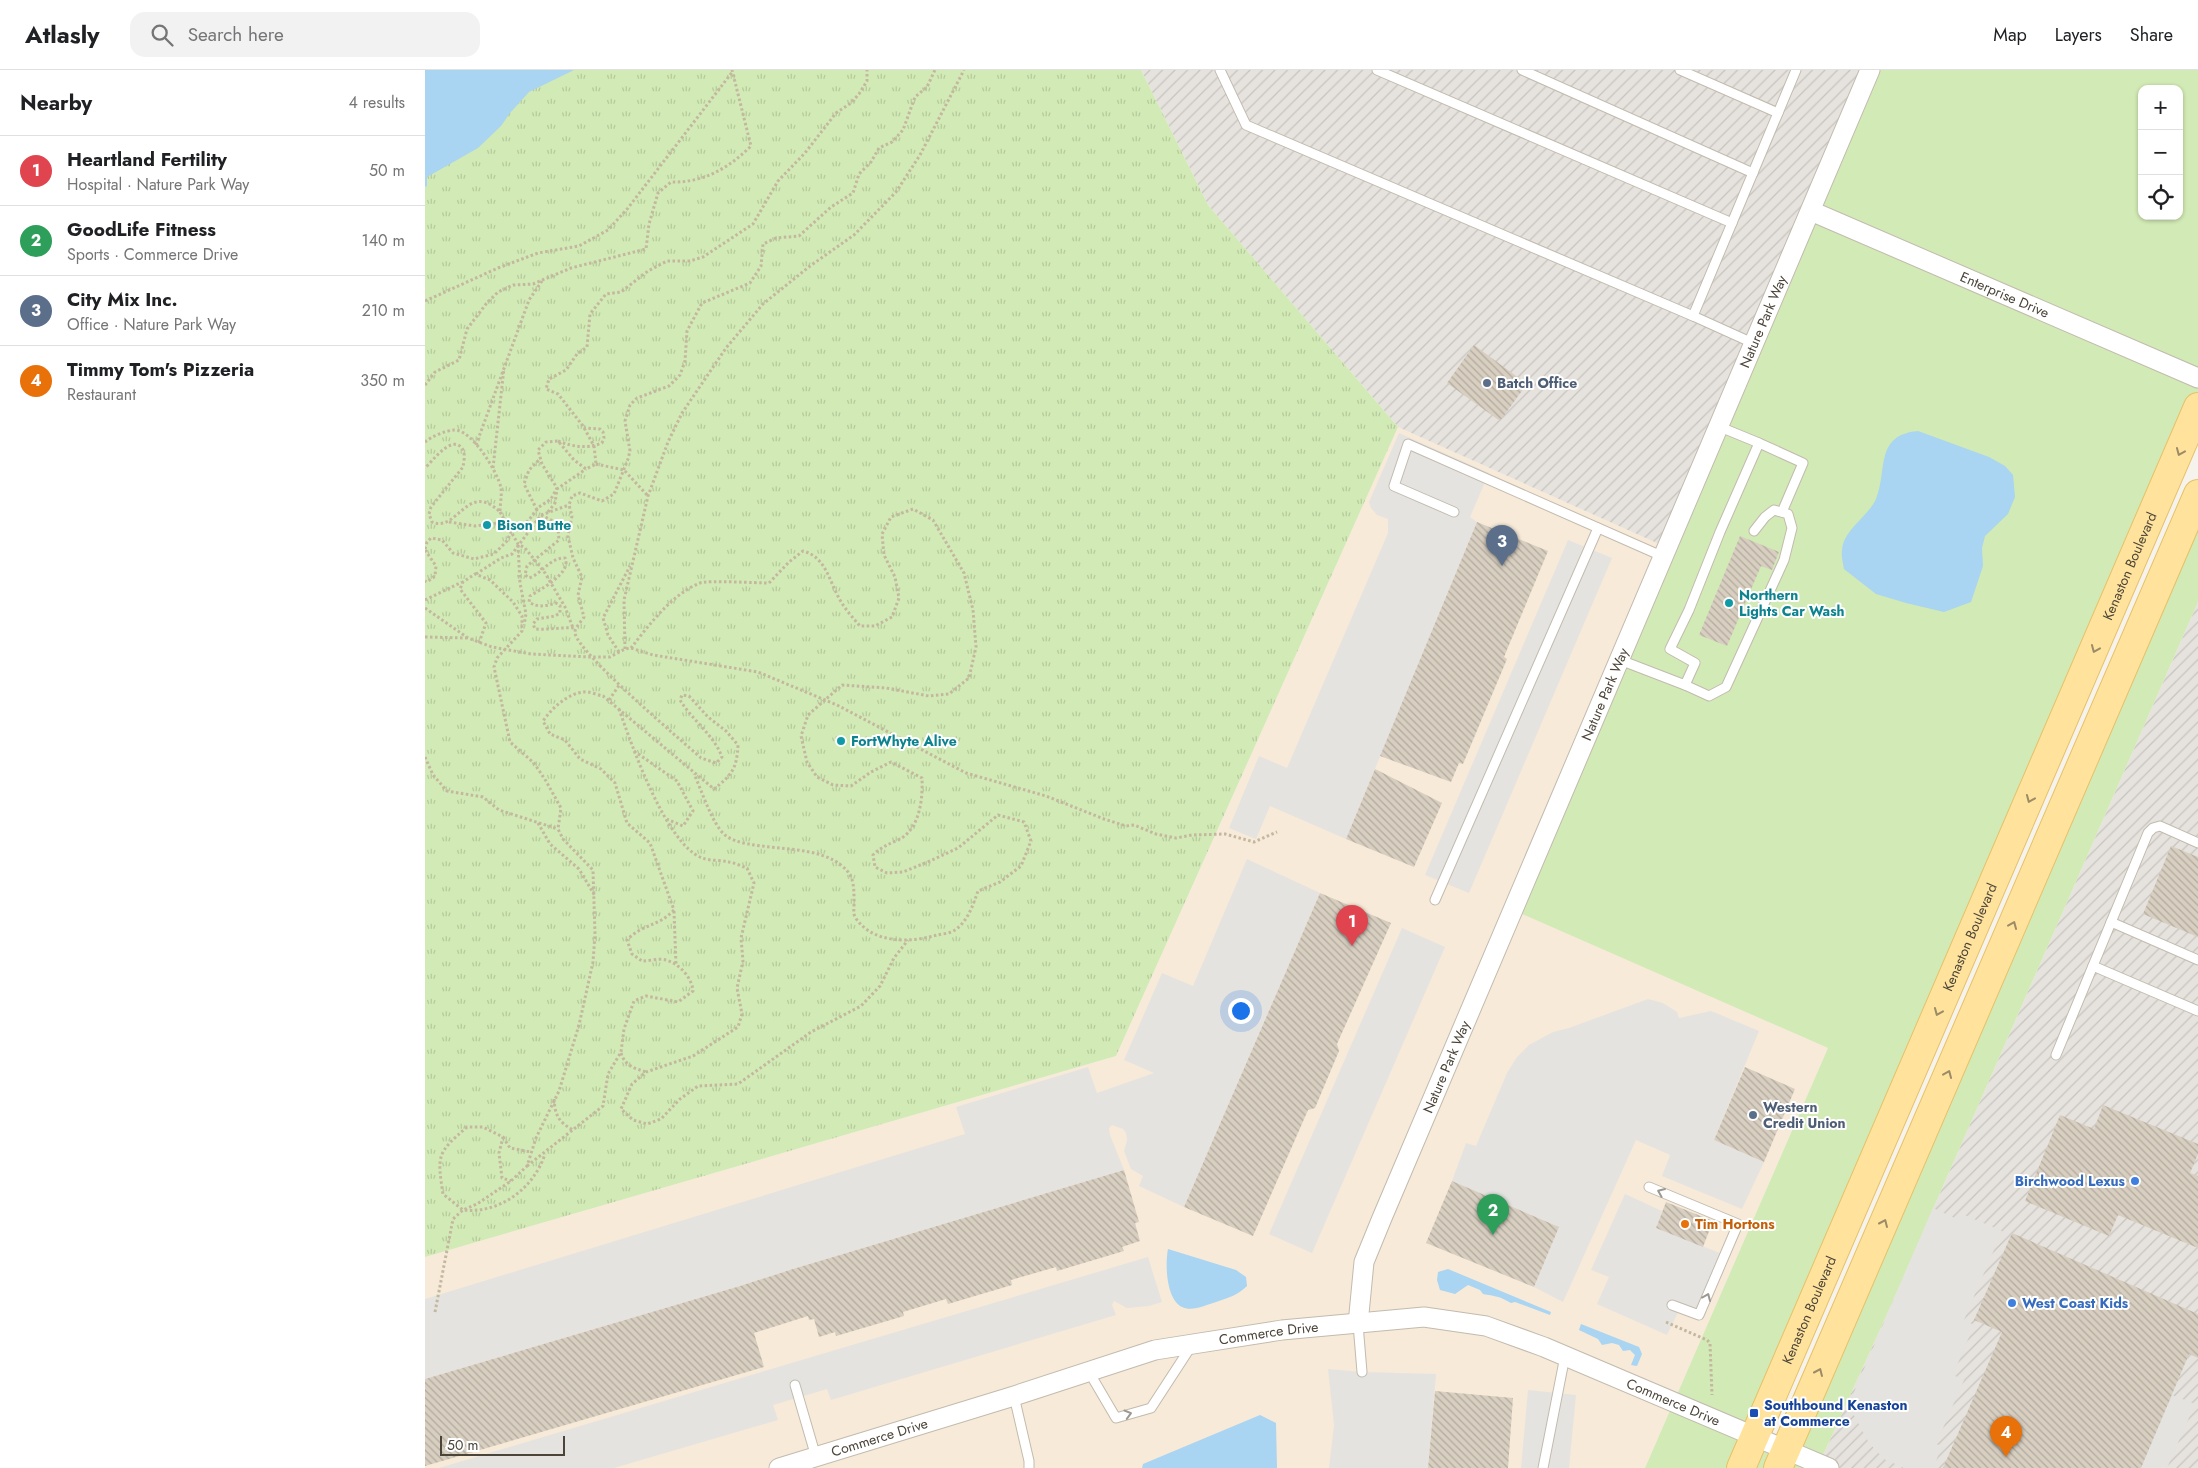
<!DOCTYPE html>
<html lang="en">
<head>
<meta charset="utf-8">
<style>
	body { margin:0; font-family:Jost,sans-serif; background:#f2f2f2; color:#202124 }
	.controls { position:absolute; right:15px; top:15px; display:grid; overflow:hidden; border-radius:10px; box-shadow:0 1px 4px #0004 }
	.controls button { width:45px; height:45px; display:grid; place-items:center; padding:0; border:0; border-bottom:1px solid #e0e0e0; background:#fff; color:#202124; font:25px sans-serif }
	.scale { position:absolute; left:15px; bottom:12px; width:125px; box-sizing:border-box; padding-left:5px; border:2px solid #4b4439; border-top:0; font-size:14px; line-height:18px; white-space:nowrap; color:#4b4439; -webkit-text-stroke:4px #fff; paint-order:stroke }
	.you { position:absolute; left:815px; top:940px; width:18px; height:18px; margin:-12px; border:4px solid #fff; border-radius:50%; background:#1a73e8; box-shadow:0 0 0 8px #1a73e833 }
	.badge { display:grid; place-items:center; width:32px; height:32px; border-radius:50%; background:#0b8043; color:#fff; font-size:16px; font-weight:700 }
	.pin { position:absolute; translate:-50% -41px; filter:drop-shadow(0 1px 2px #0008) }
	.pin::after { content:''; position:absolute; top:26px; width:18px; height:15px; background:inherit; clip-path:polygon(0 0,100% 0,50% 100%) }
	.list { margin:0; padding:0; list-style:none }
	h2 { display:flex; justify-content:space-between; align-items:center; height:65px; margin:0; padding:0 20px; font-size:21px }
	h2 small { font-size:16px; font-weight:400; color:#757577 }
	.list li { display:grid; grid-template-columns:32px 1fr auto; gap:15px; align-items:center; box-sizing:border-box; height:70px; padding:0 20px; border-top:1px solid #e0e0e0 }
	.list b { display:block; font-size:19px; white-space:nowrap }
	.list p { margin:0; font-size:16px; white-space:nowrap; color:#757577 }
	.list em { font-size:16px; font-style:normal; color:#757577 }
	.icon { flex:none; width:28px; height:28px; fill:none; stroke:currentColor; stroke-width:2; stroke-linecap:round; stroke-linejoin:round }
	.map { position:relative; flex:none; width:1773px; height:1398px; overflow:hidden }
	header { display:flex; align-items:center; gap:30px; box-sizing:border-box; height:70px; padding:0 25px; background:#fff; border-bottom:1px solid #e0e0e0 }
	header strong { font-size:24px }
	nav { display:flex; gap:28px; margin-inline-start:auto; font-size:18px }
	.search { width:350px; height:45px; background:#f2f2f2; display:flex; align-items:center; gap:12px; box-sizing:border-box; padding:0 18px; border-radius:15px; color:#757577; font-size:19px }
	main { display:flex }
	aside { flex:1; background:#fff }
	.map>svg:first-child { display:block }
	.commercial { fill:#f7ead8 }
	.industrial { fill:url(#industrial-furrows) }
	.green { fill:#d2eab5; fill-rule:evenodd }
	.park { fill:url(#park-tufts) }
	.parking { fill:#e5e3e0 }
	.water { fill:#a9d4f2 }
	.building { fill:url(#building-back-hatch) }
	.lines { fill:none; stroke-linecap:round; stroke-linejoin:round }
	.lane-casing { stroke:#c2bbae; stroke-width:11 }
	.street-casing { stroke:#c2bbae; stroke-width:21 }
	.primary-casing { stroke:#e6c16a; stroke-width:30 }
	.path { stroke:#c4b79f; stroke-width:3; stroke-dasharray:2.5 2.5; stroke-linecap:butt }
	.lane { stroke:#fff; stroke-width:9 }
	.street { stroke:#fff; stroke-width:19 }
	.primary { stroke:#ffe39c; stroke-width:28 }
	.oneway { stroke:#9c8c66 }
	.oneway2 { stroke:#9c9892 }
	.service-dot { fill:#5c6f8a; stroke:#fff; stroke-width:2 }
	.culture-dot { fill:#0f9aa8; stroke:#fff; stroke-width:2 }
	.shop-dot { fill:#3f7fe0; stroke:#fff; stroke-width:2 }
	.food-dot { fill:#e8710a; stroke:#fff; stroke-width:2 }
	.transit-dot { fill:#1a4fb4; stroke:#fff; stroke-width:2 }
	.labels { text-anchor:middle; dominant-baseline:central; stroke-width:4; stroke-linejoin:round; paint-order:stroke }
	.street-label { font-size:14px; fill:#4b4439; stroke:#fff }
	.service-label { font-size:14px; font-weight:bold; fill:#4e5e75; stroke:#fff; text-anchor:start }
	.culture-label { font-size:14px; font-weight:bold; fill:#0d838f; stroke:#fff; text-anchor:start }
	.shop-label { font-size:14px; font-weight:bold; fill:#366cbe; stroke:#fff; text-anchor:end }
	.food-label { font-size:14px; font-weight:bold; fill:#c56008; stroke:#fff; text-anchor:start }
	.transit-label { font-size:14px; font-weight:bold; fill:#164399; stroke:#fff; text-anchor:start }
</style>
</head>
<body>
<header>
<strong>Atlasly</strong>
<div class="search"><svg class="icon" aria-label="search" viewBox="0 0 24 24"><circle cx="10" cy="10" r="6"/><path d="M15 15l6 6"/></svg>Search here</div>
<nav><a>Map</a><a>Layers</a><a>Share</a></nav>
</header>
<main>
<aside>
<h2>Nearby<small>4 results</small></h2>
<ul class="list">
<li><span class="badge" style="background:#e0444e">1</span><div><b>Heartland Fertility</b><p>Hospital · Nature Park Way</p></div><em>50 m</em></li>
<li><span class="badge" style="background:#2e9e5b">2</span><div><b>GoodLife Fitness</b><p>Sports · Commerce Drive</p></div><em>140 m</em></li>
<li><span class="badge" style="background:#5c6f8a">3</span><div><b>City Mix Inc.</b><p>Office · Nature Park Way</p></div><em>210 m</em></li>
<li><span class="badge" style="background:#e8710a">4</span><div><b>Timmy Tom's Pizzeria</b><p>Restaurant</p></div><em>350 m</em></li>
</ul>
</aside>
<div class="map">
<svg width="1773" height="1398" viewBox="0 0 1773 1398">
	<defs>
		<pattern id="industrial-furrows" width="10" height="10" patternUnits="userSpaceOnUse" patternTransform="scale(1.25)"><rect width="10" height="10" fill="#e6e2dd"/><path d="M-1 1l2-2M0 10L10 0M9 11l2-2" fill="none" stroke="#c7c3be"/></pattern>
		<pattern id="park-tufts" width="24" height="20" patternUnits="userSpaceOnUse" patternTransform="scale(1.25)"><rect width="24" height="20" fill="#d2eab5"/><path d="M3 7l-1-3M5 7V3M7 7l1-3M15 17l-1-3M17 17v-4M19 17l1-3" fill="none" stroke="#b6ca9c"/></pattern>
		<pattern id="building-back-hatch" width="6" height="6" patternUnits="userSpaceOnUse" patternTransform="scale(1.25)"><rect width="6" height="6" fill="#d8cfc1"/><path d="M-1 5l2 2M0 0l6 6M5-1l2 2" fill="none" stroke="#b1aa9e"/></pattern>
	</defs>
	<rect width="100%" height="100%" fill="#f6f3ec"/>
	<path class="commercial" d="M973 357 1243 478 1088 839 1403 978 1220 1398H0V1187L691 986Z"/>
	<g class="industrial">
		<path d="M716 0H1434L1443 4 1243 478 973 357 783 135Z"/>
		<path d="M1773 532V1398H1404L1394 1394 1463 1242Z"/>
	</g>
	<path class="green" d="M1445 0H1773V337L1330 1366 1360 1379 1773 442V532L1463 1242 1394 1394 1395 1398H1220L1403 978 1088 840ZM1717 19H1754V146H1717Z"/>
	<path class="park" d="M0 0H716L783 135 973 357 691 986 0 1187Z"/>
	<g class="parking">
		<path d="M974 363 1064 403 1045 447 1052 452 921 769 845 736 831 769 804 758 834 686 862 698 963 463V449L952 445 946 438 944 432Z"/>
		<path d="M1143 470 1187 488 1044 823 1000 805Z"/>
		<path d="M822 789 895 823 759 1137 714 1116 718 1106 706 1099 699 1081 702 1070 701 1063 698 1059 687 1055 684 1058 685 1065 699 1100 368 1199 315 1216 0 1309V1229L540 1064 531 1037 663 997 672 1023 729 1003 699 990 737 903 768 916Z"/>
		<path d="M977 858 1020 877 887 1183 844 1164Z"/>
		<path d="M1223 929 1238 933 1252 942 1254 948 1286 941 1334 961 1289 1070 1339 1092 1317 1139 1237 1106 1245 1085 1211 1070 1138 1232 1109 1217 1134 1157 1027 1111 1041 1073 1051 1076 1082 1003 1092 987 1104 975 1128 962 1144 958Z"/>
		<path d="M1200 1124 1237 1141 1231 1158 1300 1185 1274 1245 1255 1238 1242 1265 1172 1234 1184 1207 1166 1200Z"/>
		<path d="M1508 1138 1532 1149 1535 1143 1577 1161 1539 1250 1549 1255 1528 1305 1539 1310 1511 1374 1517 1376 1508 1398H1479L1459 1389 1444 1373 1426 1340 1427 1327Z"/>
		<path d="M723 1187 737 1232 724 1236 702 1238 689 1231 687 1235 691 1245 406 1330 402 1319 348 1335 353 1350 189 1398H14Z"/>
		<path d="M903 1299 937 1302 1011 1304 1003 1398H904L909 1355Z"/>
		<path d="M1103 1320 1151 1325 1144 1398H1096Z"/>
		<path d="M1747 1325 1770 1334 1742 1398H1716Z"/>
	</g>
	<g class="water">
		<path d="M0 0H149L104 22 85 43 76 56 53 78 2 107V116L0 117Z"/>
		<path d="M1493 361 1564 387 1580 396 1588 405 1590 427 1583 444 1560 466 1557 478 1558 496 1546 532 1519 542 1481 533 1451 524 1419 499C1418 493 1416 486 1417 480 1419 459 1442 448 1451 429 1463 401 1449 365 1493 361Z"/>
		<path d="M743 1179 811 1200 821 1207 822 1216C813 1225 803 1228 791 1232 781 1235 767 1242 757 1237 741 1229 740 1194 743 1179Z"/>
		<path d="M1023 1199 1126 1242 1125 1245 1090 1232 1086 1233C1074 1226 1070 1226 1058 1224L1055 1220 1043 1215 1030 1224 1015 1220 1012 1210 1013 1202Z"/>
		<path d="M1156 1254 1214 1277 1217 1284 1212 1296 1206 1295 1210 1285 1205 1280 1198 1281 1194 1275 1187 1273 1177 1275 1173 1269 1154 1260Z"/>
		<path d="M835 1345 851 1353 852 1398H717L718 1394Z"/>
	</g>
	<g class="building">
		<path d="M1049 275 1102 314 1075 351 1022 313Z"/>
		<path d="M1052 452 1123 481 1079 587 1082 589 1038 694 1034 693 1026 712 955 686Z"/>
		<path d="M1315 466 1354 482 1347 500 1336 496 1302 576 1274 565Z"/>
		<path d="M950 699 1017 733 989 797 921 769Z"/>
		<path d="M1746 776 1773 787V867L1718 844Z"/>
		<path d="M895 823 966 853 912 974 914 981 890 1038 883 1040 828 1166 759 1137Z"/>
		<path d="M1320 997 1370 1019 1339 1092 1289 1070Z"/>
		<path d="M1678 1035 1773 1074V1084L1765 1103 1773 1106V1178L1693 1145 1684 1166 1600 1131 1635 1045 1669 1059Z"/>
		<path d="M699 1100 714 1152 710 1153 715 1171 697 1177 699 1181 632 1201 631 1197 586 1210 587 1215 523 1234 521 1229 478 1242 479 1246 411 1266 410 1262 394 1267 389 1249 384 1250 383 1246 329 1263 339 1297 0 1396V1309L315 1216 368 1199Z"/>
		<path d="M1027 1111 1134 1157 1109 1217 1001 1173Z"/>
		<path d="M1241 1132 1288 1151 1278 1177 1231 1158Z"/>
		<path d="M1587 1163 1773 1244V1288L1764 1284 1716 1398H1518L1577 1262 1549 1250Z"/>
		<path d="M1010 1321 1088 1328 1083 1398H1003Z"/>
	</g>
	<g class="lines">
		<g class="lane-casing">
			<g id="lane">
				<path d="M795 0 821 55 1268 246"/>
				<path d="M952 0 1307 153"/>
				<path d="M1097 0 1328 103"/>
				<path d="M1255 0 1353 43"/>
				<path d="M1330 274 1268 246 1371 0"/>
				<path d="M1334 373 1378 393 1357 442"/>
				<path d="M1029 442 969 416 983 374 1239 487"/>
				<path d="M1195 590 1260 615 1270 593 1245 579 1264 540 1295 462 1334 373 1295 357"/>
				<path d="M1260 615 1284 626 1301 617 1359 490 1367 458 1363 444 1349 440 1340 447 1329 461"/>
				<path d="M1010 830 1173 458"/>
				<path d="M1686 852 1773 890"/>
				<path d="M1668 896 1773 941"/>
				<path d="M1631 985 1723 763 1728 758 1735 756 1773 773"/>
				<path d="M1224 1117 1313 1154 1274 1245 1247 1235"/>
				<path d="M933 1254 937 1302"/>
				<path d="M664 1302 691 1348 726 1338 767 1275"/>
				<path d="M370 1315 391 1387"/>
				<path d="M589 1326 604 1391V1398"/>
				<path d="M1118 1398 1140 1286"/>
			</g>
		</g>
		<g class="street-casing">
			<g id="street">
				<path id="s1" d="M1386 141 1773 308"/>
				<path id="s2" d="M933 1254 939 1192 957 1148 1445 0"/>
				<path id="s3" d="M354 1398 589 1326 730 1280 857 1260 999 1247 1061 1256 1119 1277 1404 1398"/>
			</g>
		</g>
		<g class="primary-casing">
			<g id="primary">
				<path id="s4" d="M1316 1398 1773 337"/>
				<path d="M1353 1398 1773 424"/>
			</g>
		</g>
		<g class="path">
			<path d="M0 231 73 198 113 183 154 176 183 160 203 138 308 1"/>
			<path d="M0 315 10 302 34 290 42 259 61 234 73 222 88 215 108 214 146 198 221 179 224 154 233 123 246 112C278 113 304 98 326 76L307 0"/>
			<path d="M133 371C149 377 161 379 177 373L179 368 178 362 175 359 159 358"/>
			<path d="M0 372C7 366 20 361 29 360 47 359 73 403 76 418 77 426 75 434 75 442 42 410 33 463 7 452L4 444 6 437 38 397C39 391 41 382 36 377 25 366 7 392 0 398"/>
			<path d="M51 375 104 230 117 211"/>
			<path d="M171 394 199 400 223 426"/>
			<path d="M68 398 79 298"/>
			<path d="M112 440 99 414 104 400 115 389"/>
			<path d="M75 442 93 474 100 478 120 503 140 537 148 558"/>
			<path d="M123 442 130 433 132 419 161 399"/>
			<path d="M116 445 144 435"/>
			<path d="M24 452 50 456 81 452"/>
			<path d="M93 475 95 513 101 544 99 555"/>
			<path d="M0 479 2 472 6 468 17 470 28 483 49 489 69 484 82 471 86 462 103 451 114 437 126 429 132 418 117 394 113 380 121 372 133 371 149 390 161 399 171 394 169 376 158 356 133 324 121 319 124 309 141 300 152 284 162 277 165 244 181 224 196 222 223 201 242 191H265L278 187 328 154 353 111 380 83 411 43 426 33 434 24 442 11V0"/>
			<path d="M0 480 11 496 10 506 2 512 0 511"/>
			<path d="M51 504 76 488 87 484 116 445 128 451 133 458 134 470 102 496 100 505 104 508C118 503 124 488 140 488 147 503 116 519 105 526L104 532C113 538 121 536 131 533L135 536V543L130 546 112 549 108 554 110 559C124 560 137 557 150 558"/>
			<path d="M0 530 37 512"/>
			<path d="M0 538 43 568 67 577 106 584 165 587H185L200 579 206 578 228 585 333 602 412 635 541 703 621 726 679 749 701 756 709 755 731 764 751 768 767 765 800 764 829 772 852 762"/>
			<path d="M0 567 42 568"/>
			<path d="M54 573 61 553 35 519 38 512 50 504 65 510 88 532 97 546V561L72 588 69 597 85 672 109 693 121 711 136 738 133 759 138 769 168 800 170 864 168 892 154 955 134 1021 111 1068 102 1096 86 1111 52 1134 38 1140 18 1124C12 1085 12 1083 42 1057H58L78 1067 74 1083 77 1108 86 1111"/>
			<path d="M206 578C224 555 247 524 275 513 283 510 332 513 344 513L364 492 378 481C401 487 404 511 415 530 420 539 428 548 435 556H450L467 547 474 528 470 507 459 485 457 464 466 447 488 439 508 450 539 503 548 540 551 577 544 608 524 624 504 626 461 618 417 615 383 645 376 666 382 692 392 707 408 715 426 716 446 702 466 692 497 708C498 728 495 758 475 769 465 774 457 776 448 785L450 797 462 803 478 802 505 791 533 778 573 745 599 752 606 771 596 796 575 812 553 821C548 835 543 851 530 860 526 863 518 864 512 865 485 873 447 874 430 847 428 843 429 840 429 836 429 814 430 803 410 791 380 773 321 782 300 765 287 754 277 721 269 704"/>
			<path d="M200 579 199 530 223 426 243 372 257 343 301 278 338 234 385 196 429 165 471 122 495 85 539 0"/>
			<path d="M194 582 183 565 178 548 205 496"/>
			<path d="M184 630 195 614"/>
			<path d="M194 639C207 676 241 774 277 788 285 791 296 790 304 792 310 793 316 796 322 798L329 813 316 868 318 891 312 918 317 944 313 957 268 986 221 1002 207 1014 196 1039 208 1050 222 1054 236 1049 255 1029 273 1016 313 1014 386 962 436 936 455 916 469 888 483 870"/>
			<path d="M209 681 252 711 268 741 258 756 242 749"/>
			<path d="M0 687 8 705 22 721 58 727 74 740 133 759"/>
			<path d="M113 753 125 774 154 799 170 826"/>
			<path d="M249 841 251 895"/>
			<path d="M196 983C200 996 209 998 221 1002"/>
			<path d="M129 1029C130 1046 134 1052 148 1060"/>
			<path d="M78 1067 85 1078 106 1082"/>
			<path d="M102 1096 178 1036 183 1004 196 982 199 959 209 931 221 926 253 932 268 921C267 908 255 894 241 890 234 888 224 891 217 891L207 884 202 870C217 854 233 857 249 840L225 773 202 753 190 713 176 699 155 689 140 670 125 664 118 651C126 639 143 623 159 622 164 621 172 625 178 626L289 719C307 705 312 698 313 675L301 661 283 647 264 626 257 625 255 630C267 650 289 665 297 687L291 693 276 688C255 669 153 583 150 563 149 558 157 551 159 547L153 525 157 507 148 488 143 466 147 446 144 435 147 426 155 423 177 431 189 424 203 389 205 381 200 351 205 335 212 328 244 316 255 305 260 291 262 261 277 233 325 213 336 196 338 174 351 168 374 166 406 137 428 123 434 104 446 92 454 78 467 72 478 60 490 27 502 17 510 0"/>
			<path d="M10 1242 28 1149 38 1140C75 1144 109 1118 120 1084"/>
			<path d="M1241 1252 1282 1270 1285 1273 1287 1325"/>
		</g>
		<use href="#lane" class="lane"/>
		<use href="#street" class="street"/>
		<use href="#primary" class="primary"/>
	</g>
	<defs><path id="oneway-chevron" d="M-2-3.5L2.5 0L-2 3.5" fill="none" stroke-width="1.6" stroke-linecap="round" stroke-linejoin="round" transform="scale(1.25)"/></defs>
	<g class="oneway">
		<use href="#oneway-chevron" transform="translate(1755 382) rotate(113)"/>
		<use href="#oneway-chevron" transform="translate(1670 579) rotate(113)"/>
		<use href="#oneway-chevron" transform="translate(1605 729) rotate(113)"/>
		<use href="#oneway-chevron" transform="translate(1588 855) rotate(-67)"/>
		<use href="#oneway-chevron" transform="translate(1513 942) rotate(113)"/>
		<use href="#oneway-chevron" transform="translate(1523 1004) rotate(-67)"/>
		<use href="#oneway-chevron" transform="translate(1459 1153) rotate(-66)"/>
		<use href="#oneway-chevron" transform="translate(1394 1302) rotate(-66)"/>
	</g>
	<g class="oneway2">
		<use href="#oneway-chevron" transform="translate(1236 1122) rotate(-157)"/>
		<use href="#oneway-chevron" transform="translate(1282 1227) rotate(-67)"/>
		<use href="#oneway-chevron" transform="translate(703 1344) rotate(-16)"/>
	</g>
	<g class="service-dot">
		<circle cx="1062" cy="313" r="5"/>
		<circle cx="1328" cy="1045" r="5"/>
	</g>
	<g class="culture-dot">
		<circle cx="62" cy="455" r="5"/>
		<circle cx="1304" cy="533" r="5"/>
		<circle cx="416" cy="671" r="5"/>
	</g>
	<g class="shop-dot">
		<circle cx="1710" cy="1111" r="5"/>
		<circle cx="1587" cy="1233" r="5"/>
	</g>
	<circle class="food-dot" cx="1260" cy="1154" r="5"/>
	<rect class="transit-dot" x="1324" y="1338" width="10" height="10" rx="2.5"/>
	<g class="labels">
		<g class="street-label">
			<text stroke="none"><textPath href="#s1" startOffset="211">Enterprise Drive</textPath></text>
			<text stroke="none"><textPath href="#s2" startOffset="1084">Nature Park Way</textPath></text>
			<text stroke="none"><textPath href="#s4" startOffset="982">Kenaston Boulevard</textPath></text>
			<text stroke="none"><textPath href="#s2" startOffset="679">Nature Park Way</textPath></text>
			<text stroke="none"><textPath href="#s4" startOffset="578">Kenaston Boulevard</textPath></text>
			<text stroke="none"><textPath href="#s2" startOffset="274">Nature Park Way</textPath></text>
			<text stroke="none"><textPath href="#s4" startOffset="172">Kenaston Boulevard</textPath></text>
			<text stroke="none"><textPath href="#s3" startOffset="509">Commerce Drive</textPath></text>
			<text stroke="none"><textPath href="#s3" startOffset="930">Commerce Drive</textPath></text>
			<text stroke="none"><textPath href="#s3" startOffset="105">Commerce Drive</textPath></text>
		</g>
		<g class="service-label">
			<text x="1072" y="313">Batch Office</text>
			<text x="1338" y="1037">Western<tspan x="1338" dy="16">Credit Union</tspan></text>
		</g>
		<g class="culture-label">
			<text x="72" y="455">Bison Butte</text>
			<text x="1314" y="525">Northern<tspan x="1314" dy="16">Lights Car Wash</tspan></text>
			<text x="426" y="671">FortWhyte Alive</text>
		</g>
		<g class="shop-label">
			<text x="1700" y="1111">Birchwood Lexus</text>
			<text x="1597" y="1233" text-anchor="start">West Coast Kids</text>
		</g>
		<g class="food-label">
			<text x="1270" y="1154">Tim Hortons</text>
		</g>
		<g class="transit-label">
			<text x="1339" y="1335">Southbound Kenaston<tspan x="1339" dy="16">at Commerce</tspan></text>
		</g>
	</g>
</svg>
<div class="controls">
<button>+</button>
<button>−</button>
<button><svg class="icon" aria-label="locate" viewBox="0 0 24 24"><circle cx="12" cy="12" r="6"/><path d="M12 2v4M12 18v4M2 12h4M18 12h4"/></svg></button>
</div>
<div class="scale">50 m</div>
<div class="you"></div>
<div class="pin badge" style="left:927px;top:876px;background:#e0444e">1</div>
<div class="pin badge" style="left:1068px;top:1165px;background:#2e9e5b">2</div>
<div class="pin badge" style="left:1077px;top:496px;background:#5c6f8a">3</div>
<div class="pin badge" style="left:1581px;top:1387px;background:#e8710a">4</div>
</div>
</main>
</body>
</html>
